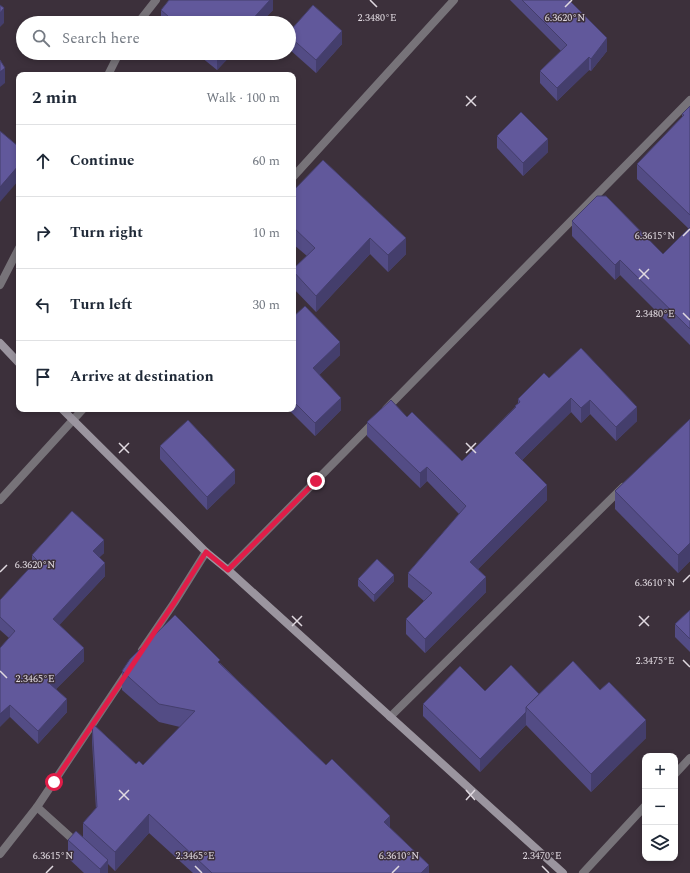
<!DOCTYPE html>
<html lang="en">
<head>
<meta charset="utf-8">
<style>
	body { margin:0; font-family:Spectral,serif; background:#f2f2f3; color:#1f2937 }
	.controls { position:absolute; right:12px; bottom:12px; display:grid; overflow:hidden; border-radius:8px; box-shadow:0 2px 6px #0003 }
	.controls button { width:36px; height:36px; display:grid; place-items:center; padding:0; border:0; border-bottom:1px solid #e0e1e3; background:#fff; color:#1f2937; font:20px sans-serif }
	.stop { position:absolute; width:12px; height:12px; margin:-9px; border:3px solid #e11d48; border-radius:50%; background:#fff }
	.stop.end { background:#e11d48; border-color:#fff; box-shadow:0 1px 4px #0008 }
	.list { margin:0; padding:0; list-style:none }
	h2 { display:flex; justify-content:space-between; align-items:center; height:52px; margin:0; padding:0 16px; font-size:17px }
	h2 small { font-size:13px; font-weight:400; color:#747a83 }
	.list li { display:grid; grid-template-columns:26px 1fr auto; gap:12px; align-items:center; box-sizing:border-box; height:72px; padding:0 16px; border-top:1px solid #e0e1e3 }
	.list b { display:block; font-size:15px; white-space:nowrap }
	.list em { font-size:13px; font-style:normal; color:#747a83 }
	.icon { flex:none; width:22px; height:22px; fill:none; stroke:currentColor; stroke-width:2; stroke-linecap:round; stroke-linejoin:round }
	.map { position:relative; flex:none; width:690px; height:873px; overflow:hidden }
	.search { position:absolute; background:#fff; box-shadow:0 2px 6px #0003; left:16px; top:16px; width:280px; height:44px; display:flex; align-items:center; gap:10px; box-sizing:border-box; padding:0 14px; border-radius:22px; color:#747a83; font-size:15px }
	.panel { position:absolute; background:#fff; box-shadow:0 2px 6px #0003; left:16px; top:72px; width:280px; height:340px; border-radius:8px }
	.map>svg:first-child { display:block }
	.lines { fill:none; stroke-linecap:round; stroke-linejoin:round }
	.street { stroke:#777379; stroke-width:8 }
	.secondary { stroke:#9b959f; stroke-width:8 }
	.wall { fill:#534c85 }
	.shaded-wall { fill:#443e6c }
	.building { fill:#61589b; stroke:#443e6c }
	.route { stroke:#e11d48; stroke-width:5 }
	.ticks { fill:none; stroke:#e0d9e0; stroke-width:1.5 }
	.ticks-label { font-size:10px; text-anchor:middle; fill:#e0d9e0; stroke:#3c303b; stroke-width:3; stroke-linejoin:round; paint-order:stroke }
</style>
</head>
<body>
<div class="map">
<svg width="690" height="873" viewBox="0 0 690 873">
	<rect width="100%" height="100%" fill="#3c303b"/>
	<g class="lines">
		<g class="street">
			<path d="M138 23 156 0"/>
			<path d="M108 75 119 53"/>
			<path d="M293 177 454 0"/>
			<path d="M0 285 19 248"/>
			<path d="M386 409 690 100"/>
			<path d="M0 500 83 409"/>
			<path d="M228 570 374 422"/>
			<path d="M142 650 174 603 206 552"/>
			<path d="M390 717 623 487"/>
			<path d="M675 774 690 758"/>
			<path d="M37 807 78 844"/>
			<path d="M0 854 37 807 128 671"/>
			<path d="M583 873 645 806"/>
		</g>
		<g class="secondary">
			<path d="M0 343 19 363"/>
			<path d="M62 409 206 552 228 570 563 873"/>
		</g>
	</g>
	<g class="wall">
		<path d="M273 0V10L260 23H162L161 22V10Z"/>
		<path d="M510 0H569L607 51 591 71 589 70 557 101 540 83V71L561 51Z"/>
		<path d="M289 32 342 44 316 73 289 49Z"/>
		<path d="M196 53H233L217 70Z"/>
		<path d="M690 106V345L620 275 615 280 572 236V221L663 254 689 229 637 179V164L682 117V114Z"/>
		<path d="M497 136 548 152 523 176 497 148Z"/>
		<path d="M293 191 406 254 388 272 370 254 316 312 293 288V269L307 256 293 244Z"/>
		<path d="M293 317 340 355 319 375 341 410 315 436 288 409H293Z"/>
		<path d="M549 378 637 421 616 441 590 414 581 423 571 412 522 460 547 500 478 569 486 592 425 653 406 634V619L424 601 408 587V573L459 514 427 481 420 488 367 436V422L407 417 462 461 515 407V406L518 404V399Z"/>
		<path d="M690 419V561L678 573 615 509V491Z"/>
		<path d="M160 446 235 483 207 510 160 459Z"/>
		<path d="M104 553 99 557 105 576 59 625 84 661 56 689 67 712 38 744 10 717 9 638 0 630V600L32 566V555Z"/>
		<path d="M358 579 394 581 374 602 358 586Z"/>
		<path d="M690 610V652L675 637V624Z"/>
		<path d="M220 663 390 828 429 873H193L149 833 115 871 108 864V873H84L68 858V840L83 838V823L96 809 92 742V723L136 764 143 765 180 727 159 722 122 690V671Z"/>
		<path d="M539 694 646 738 591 792 526 725 480 772 423 716V704Z"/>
	</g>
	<g class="shaded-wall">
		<path d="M270 0H273V10L260 23H249Z"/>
		<path d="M4 8V23L0 27V13Z"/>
		<path d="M342 31V44L316 73V60Z"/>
		<path d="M607 38V51L591 71V59Z"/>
		<path d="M221 53H233L217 70V58Z"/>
		<path d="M589 57V70L557 101V88Z"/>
		<path d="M5 68V83L0 87V72Z"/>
		<path d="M548 139V152L523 176V163Z"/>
		<path d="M19 165V180L0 202V187Z"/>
		<path d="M370 238V254L316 312V296Z"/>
		<path d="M406 238V254L388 272V255Z"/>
		<path d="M620 260V275L615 280V265Z"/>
		<path d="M340 342V355L313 381V368Z"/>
		<path d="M341 398V410L315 436V423Z"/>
		<path d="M571 398V412L515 467V453Z"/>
		<path d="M590 400V414L581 423V408Z"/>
		<path d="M637 407V421L616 441V427Z"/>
		<path d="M427 467V481L420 488V473Z"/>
		<path d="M235 470V483L207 510V497Z"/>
		<path d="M547 485V500L470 577V562Z"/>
		<path d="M104 540V553L93 564V551Z"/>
		<path d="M690 543V561L678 573V555Z"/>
		<path d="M105 563V576L53 632V619Z"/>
		<path d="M394 575V581L374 602V595Z"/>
		<path d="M486 577V592L425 653V639Z"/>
		<path d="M84 648V661L49 696V683Z"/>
		<path d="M67 699V712L38 744V731Z"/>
		<path d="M10 705V717L0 727V714Z"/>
		<path d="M526 712V725L480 772V759Z"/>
		<path d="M646 720V738L591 792V774Z"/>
		<path d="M149 814V833L115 871V852Z"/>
		<path d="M390 816V835L384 822Z"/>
		<path d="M108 860V873H100V869Z"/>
		<path d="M429 865V873H421Z"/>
	</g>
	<g class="building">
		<path d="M169 0H270L249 23H176L161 10Z"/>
		<path d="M522 0H569L607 38 591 59 589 57 557 88 540 71 567 45Z"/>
		<path d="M0 5 4 8 0 13Z"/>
		<path d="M313 5 342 31 316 60 289 36V32Z"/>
		<path d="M211 53H221L217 58Z"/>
		<path d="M0 60 5 68 0 72Z"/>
		<path d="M690 106V215L637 164 684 115 682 114Z"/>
		<path d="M521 112 548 139 523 163 497 136Z"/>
		<path d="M0 131 19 147V165L0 187Z"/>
		<path d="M323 160 406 238 388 255 370 238 316 296 293 271V269L315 248 293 227V191Z"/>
		<path d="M597 196H606L663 254 690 227V329L620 260 615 265 572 221Z"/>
		<path d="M305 306 340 342 313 368 341 398 315 423 293 401V317Z"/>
		<path d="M581 348 637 407 616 427 590 400 581 408 571 398 515 453 547 485 470 562 486 577 425 639 406 619 432 593 408 573 466 506 427 467 420 473 367 422 391 400 407 417 412 412 462 461 516 407 515 406 520 402 518 399 544 373 549 378Z"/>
		<path d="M690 419V543L678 555 615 491Z"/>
		<path d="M188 420 235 470 207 497 160 446Z"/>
		<path d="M72 511 104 540 93 551 105 563 53 619 84 648 49 683 67 699 38 731 10 705 0 714V648L15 631 0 617V600L37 560 32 555Z"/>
		<path d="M377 559 394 575 374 595 358 579Z"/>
		<path d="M690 610V639L675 624Z"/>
		<path d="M175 615 220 660 218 662 326 765 332 759 390 816 384 822 429 865 421 873H212L149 814 115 852 83 823 97 807 92 723 136 764 139 761 143 765 195 711 159 704 122 671 130 659Z"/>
		<path d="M573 661 600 690 609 682 646 720 591 774 526 707Z"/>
		<path d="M511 665 539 694 526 707V712L480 759 423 704 460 666 485 691Z"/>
		<path d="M76 831 108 860 100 869 68 840Z"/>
	</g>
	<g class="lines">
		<path class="route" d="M54 782 174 603 206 552 228 570 316 481"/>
	</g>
	<path class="ticks" d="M370 0 377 7M565 7 572 0M466 96 476 106M466 106 476 96M683 236 690 229M639 269 649 279M639 279 649 269M683 313 690 320M119 443 129 453M466 443 476 453M119 453 129 443M466 453 476 443M0 572 7 565M683 582 690 575M292 616 302 626M639 616 649 626M292 626 302 616M639 626 649 616M683 660 690 667M0 671 7 678M119 790 129 800M466 790 475 800M119 800 129 790M466 800 475 790M195 866 202 873M542 866 549 873M46 873 53 866M392 873 399 866"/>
	<g class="ticks-label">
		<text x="377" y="21">2.3480°E</text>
		<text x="565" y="21">6.3620°N</text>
		<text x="655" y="239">6.3615°N</text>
		<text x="655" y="317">2.3480°E</text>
		<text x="35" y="568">6.3620°N</text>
		<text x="655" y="586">6.3610°N</text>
		<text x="655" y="664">2.3475°E</text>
		<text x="35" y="682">2.3465°E</text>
		<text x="53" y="859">6.3615°N</text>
		<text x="399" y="859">6.3610°N</text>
		<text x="195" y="859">2.3465°E</text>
		<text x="542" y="859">2.3470°E</text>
	</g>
</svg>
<div class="controls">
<button>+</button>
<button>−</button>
<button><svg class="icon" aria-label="layers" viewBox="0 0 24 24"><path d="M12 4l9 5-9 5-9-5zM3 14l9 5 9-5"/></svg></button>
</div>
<div class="stop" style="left:54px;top:782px"></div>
<div class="stop end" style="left:316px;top:481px"></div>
<div class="search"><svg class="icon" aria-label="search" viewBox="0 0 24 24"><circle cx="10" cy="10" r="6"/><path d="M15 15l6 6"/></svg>Search here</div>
<section class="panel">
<h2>2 min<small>Walk · 100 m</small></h2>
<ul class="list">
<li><svg class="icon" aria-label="ahead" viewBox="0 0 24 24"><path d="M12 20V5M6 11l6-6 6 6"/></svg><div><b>Continue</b></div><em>60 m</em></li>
<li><svg class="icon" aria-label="right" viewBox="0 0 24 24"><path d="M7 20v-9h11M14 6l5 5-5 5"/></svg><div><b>Turn right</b></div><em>10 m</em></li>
<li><svg class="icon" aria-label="left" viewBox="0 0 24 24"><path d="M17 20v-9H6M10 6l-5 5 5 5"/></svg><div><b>Turn left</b></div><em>30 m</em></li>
<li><svg class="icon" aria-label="arrive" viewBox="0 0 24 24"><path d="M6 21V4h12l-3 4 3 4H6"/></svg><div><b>Arrive at destination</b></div></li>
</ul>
</section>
</div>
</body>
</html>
